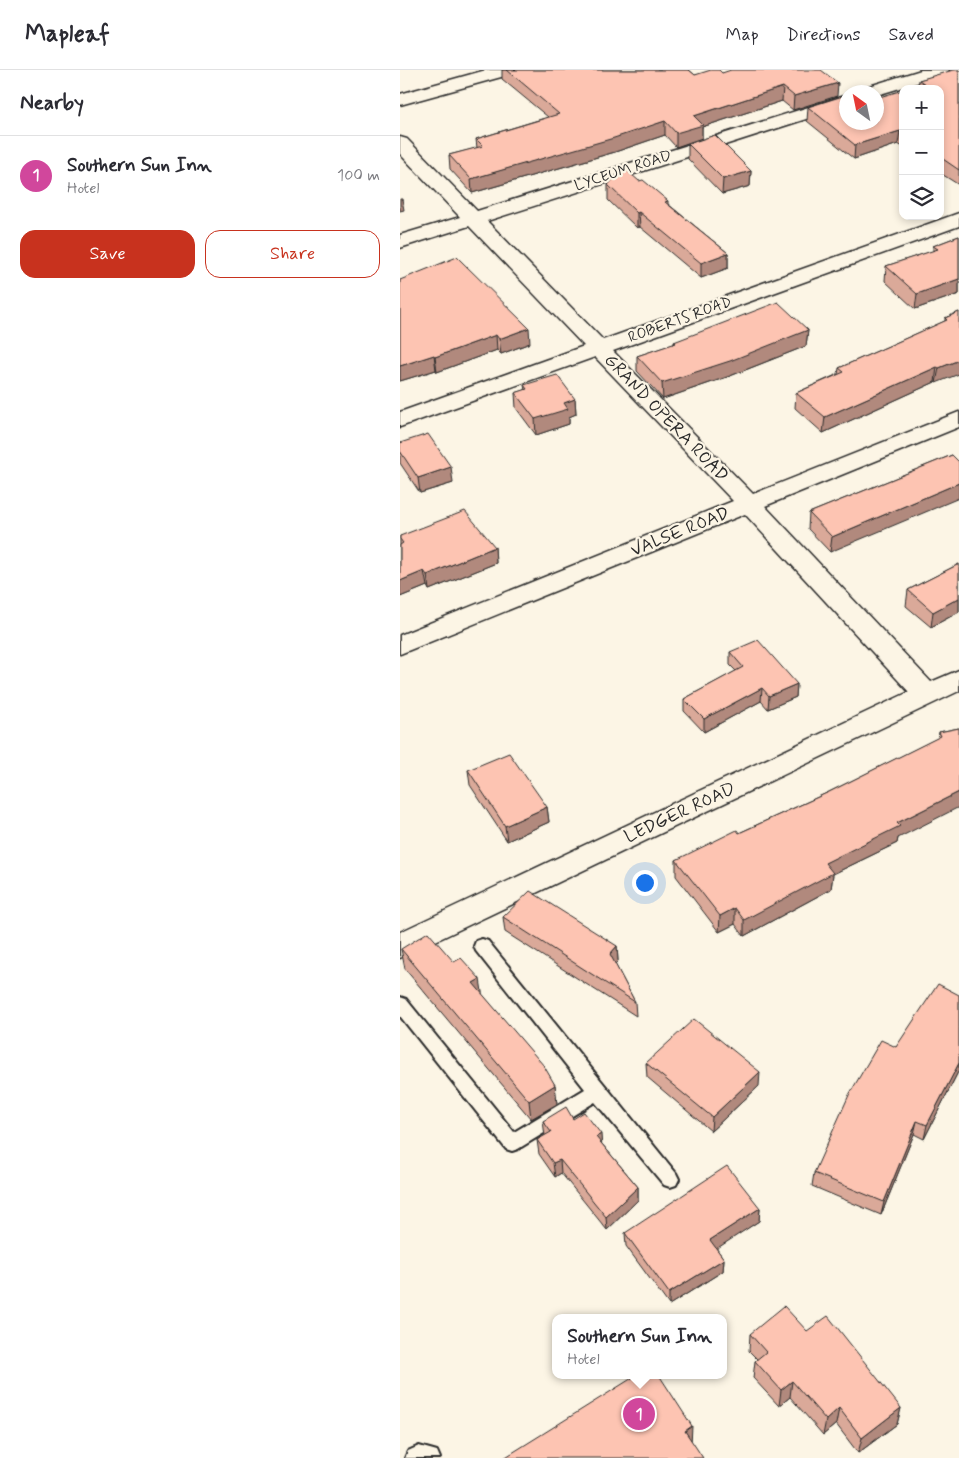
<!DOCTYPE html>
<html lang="en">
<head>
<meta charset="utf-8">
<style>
	body { margin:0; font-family:Mynerve,sans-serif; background:#f2f2f3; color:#2b2b33 }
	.controls { position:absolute; right:15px; top:15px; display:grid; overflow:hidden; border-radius:10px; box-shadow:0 2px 8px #0003 }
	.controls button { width:45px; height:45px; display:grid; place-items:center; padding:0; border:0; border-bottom:1px solid #e1e1e2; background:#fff; color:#2b2b33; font:25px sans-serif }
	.compass { position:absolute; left:439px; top:15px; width:45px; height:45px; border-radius:50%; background:#fff; box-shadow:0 2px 8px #0003; rotate:327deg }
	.you { position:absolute; left:244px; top:812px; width:18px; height:18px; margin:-12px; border:4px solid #fff; border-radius:50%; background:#1a73e8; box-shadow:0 0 0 8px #1a73e833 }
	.badge { display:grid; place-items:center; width:32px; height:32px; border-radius:50%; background:#c8321e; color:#fff; font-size:16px; font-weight:700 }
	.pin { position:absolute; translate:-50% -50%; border:2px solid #fff; box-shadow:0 1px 5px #0006 }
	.popup { position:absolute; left:152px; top:1244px; width:175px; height:65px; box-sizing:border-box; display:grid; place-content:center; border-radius:10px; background:#fff; filter:drop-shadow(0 1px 4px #0005); font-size:16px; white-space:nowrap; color:#7c7c81 }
	.popup b { font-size:19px; color:#2b2b33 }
	.popup::after { content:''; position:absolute; left:50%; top:100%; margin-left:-10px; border:10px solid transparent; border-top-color:#fff }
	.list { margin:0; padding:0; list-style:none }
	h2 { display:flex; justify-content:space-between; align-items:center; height:65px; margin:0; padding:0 20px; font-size:21px }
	h2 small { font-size:16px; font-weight:400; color:#7c7c81 }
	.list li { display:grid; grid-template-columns:32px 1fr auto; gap:15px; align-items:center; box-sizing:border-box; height:80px; padding:0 20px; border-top:1px solid #e1e1e2 }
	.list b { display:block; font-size:19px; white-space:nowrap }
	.list p { margin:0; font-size:16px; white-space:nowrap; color:#7c7c81 }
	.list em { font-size:16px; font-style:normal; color:#7c7c81 }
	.actions { display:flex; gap:10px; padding:15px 20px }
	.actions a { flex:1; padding:11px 0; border:1px solid #c8321e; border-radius:15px; text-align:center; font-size:18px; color:#c8321e }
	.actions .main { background:#c8321e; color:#fff }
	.icon { flex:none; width:28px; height:28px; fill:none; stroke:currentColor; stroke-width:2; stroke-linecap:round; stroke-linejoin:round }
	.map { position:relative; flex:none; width:559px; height:1388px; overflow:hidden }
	header { display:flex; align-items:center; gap:30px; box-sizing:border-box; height:70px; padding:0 25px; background:#fff; border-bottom:1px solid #e1e1e2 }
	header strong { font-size:24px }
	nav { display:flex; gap:28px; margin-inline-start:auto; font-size:18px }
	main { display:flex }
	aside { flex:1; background:#fff }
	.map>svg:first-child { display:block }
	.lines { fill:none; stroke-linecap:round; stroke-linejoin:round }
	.service-casing { stroke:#2b2b2b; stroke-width:4 }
	.minor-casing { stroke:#2b2b2b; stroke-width:3 }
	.service { fill:#fcf5e5; fill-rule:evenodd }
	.minor { fill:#fcf5e5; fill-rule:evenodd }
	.wall { fill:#daa999; stroke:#2b2b2b }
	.shaded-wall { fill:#b1897d; stroke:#2b2b2b }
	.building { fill:#fdc4b2; stroke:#2b2b2b }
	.labels { text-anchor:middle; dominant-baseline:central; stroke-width:4.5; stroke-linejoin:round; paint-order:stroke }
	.far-street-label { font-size:15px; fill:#2b2b2b; stroke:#fcf5e5 }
	.street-label { font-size:18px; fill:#2b2b2b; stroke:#fcf5e5 }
</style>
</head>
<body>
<header>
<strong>Mapleaf</strong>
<nav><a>Map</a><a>Directions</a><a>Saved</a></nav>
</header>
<main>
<aside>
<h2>Nearby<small></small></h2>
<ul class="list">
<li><span class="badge" style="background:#d1479c">1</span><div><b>Southern Sun Inn</b><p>Hotel</p></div><em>100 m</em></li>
</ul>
<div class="actions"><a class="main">Save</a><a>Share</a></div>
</aside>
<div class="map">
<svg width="559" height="1388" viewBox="0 0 559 1388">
	<rect width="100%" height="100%" fill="#fcf5e5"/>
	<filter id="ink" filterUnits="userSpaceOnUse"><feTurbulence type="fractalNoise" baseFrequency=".02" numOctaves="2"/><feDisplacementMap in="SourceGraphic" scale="10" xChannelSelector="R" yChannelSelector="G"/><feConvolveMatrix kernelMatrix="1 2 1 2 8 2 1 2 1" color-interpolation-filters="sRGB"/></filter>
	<g filter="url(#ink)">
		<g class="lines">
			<g class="service-casing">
				<g id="service">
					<path d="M82 869 88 871 276 1103 279 1109 276 1115 270 1117 264 1115 195 1032 118 1079 112 1081 106 1079 0 946V927L6 929 114 1062 185 1019 76 881 74 876 76 871Z"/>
					<path d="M19 1376 37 1381 40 1388H5L8 1381Z"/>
				</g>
			</g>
			<g class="minor-casing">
				<g id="minor">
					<path d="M86 0H115L112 4 0 35V24Z"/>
					<path d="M521 0H549L546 4 477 25V22H460L463 18Z"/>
					<path d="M447 25V36L87 151 203 270 559 143V156L213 281 353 424 559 342V357L365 436 531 612 559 600V621L0 888V862L509 622 345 444 0 584V565L333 431 195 287 0 357V342L184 276 69 156 0 178V165L60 147 0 84V67L7 69 77 141Z"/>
				</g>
			</g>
			<use href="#service" class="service"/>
			<use href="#minor" class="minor"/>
		</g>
		<g class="wall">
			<path d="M102 0H289L295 5 322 3 437 26 393 40 382 31 302 57V68L276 77 265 65 215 82 72 123 50 99 49 85 77 78 76 69 148 47 102 9Z"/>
			<path d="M559 0V115L540 103V19L518 16 519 10Z"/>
			<path d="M503 20V77L498 74 454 89 407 51 408 37 446 52Z"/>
			<path d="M288 74 351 101 350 116 322 124 288 89Z"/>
			<path d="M239 111 268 131V134L328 183V198L301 208 240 157 237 158 208 130V115Z"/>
			<path d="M559 166V224L515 239 485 211 486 196 533 181V176Z"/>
			<path d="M0 210 130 273 101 284 97 280 37 302 36 300 0 311Z"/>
			<path d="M559 242 536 313 535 312 423 363 395 338 396 323 438 304 439 298 545 251V248Z"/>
			<path d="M408 260 406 276 330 306 263 329 237 301V286L274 274V272Z"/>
			<path d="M124 315 175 329 176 344 169 347V354L136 365 116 338 115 323 125 320Z"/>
			<path d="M0 373 53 413 20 423 0 393Z"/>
			<path d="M552 385 430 482 408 459 409 443Z"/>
			<path d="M0 466 95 477 96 493 29 520 27 516 0 527Z"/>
			<path d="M559 494V542L531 557 506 536 508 520Z"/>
			<path d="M330 582 397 614 396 627 368 639 361 631 304 662 284 641V629L336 601 330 595Z"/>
			<path d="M559 658 498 768 497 773 433 804 431 819 344 866 335 854 319 862 276 806V790L339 763 429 722 538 668 539 662Z"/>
			<path d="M68 700 147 737 149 752 107 771 70 715Z"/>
			<path d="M103 847 217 876 218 891 215 894 235 932 236 946 105 862Z"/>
			<path d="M1 879 83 925 155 1015 157 1034 131 1049 5 899Z"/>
			<path d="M559 925V1000L524 1069 514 1064 481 1145 412 1116 414 1103 496 977Z"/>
			<path d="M246 993 359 1016 311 1061 247 1007Z"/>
			<path d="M173 1049 202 1074 238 1117V1130L207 1160 161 1103 155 1107 139 1084 137 1070 145 1066 143 1051Z"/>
			<path d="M360 1138 359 1151 316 1178 324 1189 323 1201 269 1235 226 1176 225 1163Z"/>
			<path d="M407 1261 501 1338 497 1354 458 1383 436 1354 423 1365 390 1327 379 1336 353 1308 355 1291 357 1289 349 1281 350 1264Z"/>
		</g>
		<g class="shaded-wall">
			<path d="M438 13 437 26 393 40 394 26Z"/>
			<path d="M383 17 382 31 302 57V68L276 77V63L294 46Z"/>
			<path d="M265 51V65L215 82 72 123 71 109Z"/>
			<path d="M500 61 498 74 454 89 455 75Z"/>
			<path d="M351 101 350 116 322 124 323 109Z"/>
			<path d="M0 129H2L4 140 0 141Z"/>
			<path d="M239 142 240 157 237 158V143Z"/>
			<path d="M328 183V198L301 208V193Z"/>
			<path d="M559 209V224L515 239 517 224Z"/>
			<path d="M129 258 130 273 101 284 99 269Z"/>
			<path d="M408 260 406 276 330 306 263 329 262 313Z"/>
			<path d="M96 265 97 280 37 302 35 287Z"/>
			<path d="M34 285 36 300 0 311V296Z"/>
			<path d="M559 290V304L536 313 539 298Z"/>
			<path d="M537 297 535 312 423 363 425 347Z"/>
			<path d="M175 329 176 344 169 347V354L136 365 135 349 164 333Z"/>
			<path d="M51 397 53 413 20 423 18 408Z"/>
			<path d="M559 413V428L430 482 432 467Z"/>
			<path d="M95 477 96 493 29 520 27 505Z"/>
			<path d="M24 501 27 516 0 527V511Z"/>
			<path d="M559 528V542L531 557 533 542Z"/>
			<path d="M397 614 396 627 368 639 369 626Z"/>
			<path d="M362 618 361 631 304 662V649Z"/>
			<path d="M559 722V737L498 768 497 773 433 804 431 819 344 866V850L425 793 497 753Z"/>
			<path d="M147 737 149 752 107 771 105 756Z"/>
			<path d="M335 838V854L319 862 320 846Z"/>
			<path d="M217 876 218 891 211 898 210 884Z"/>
			<path d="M80 909 83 928 73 913Z"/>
			<path d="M559 993V1000L524 1069 527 1055Z"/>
			<path d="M360 1002 359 1016 311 1061 312 1047Z"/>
			<path d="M155 1015 157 1034 131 1049 129 1031Z"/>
			<path d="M517 1051 514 1064 481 1145 484 1132Z"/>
			<path d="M201 1064 202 1078 196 1067Z"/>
			<path d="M160 1090 161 1103 155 1107 153 1093Z"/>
			<path d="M238 1117V1130L207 1160 206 1147Z"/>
			<path d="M360 1138 359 1151 310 1183V1170Z"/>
			<path d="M324 1189 323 1201 269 1235V1223Z"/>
			<path d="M392 1311 390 1327 379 1336 381 1320Z"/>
			<path d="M439 1338 436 1354 423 1365 426 1350Z"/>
			<path d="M501 1338 497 1354 458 1383 462 1368Z"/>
			<path d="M292 1356 291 1375 285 1361Z"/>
		</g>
		<g class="building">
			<path d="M107 0H289L295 5 311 0H319L322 3 331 0H421L438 13 394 26 383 17 294 46 303 55 276 63 265 51 214 68 71 109 49 85 83 76 76 69 159 44Z"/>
			<path d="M553 0H559V100L540 87V19H508L525 14 519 10Z"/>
			<path d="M503 20V63L500 61 455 75 408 37 446 25V52H476V28Z"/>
			<path d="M315 65 351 101 323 109 288 74Z"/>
			<path d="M223 97 239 111 243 110 268 131 265 132 328 183 301 193 239 142 237 143 208 115Z"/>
			<path d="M559 166V209L517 224 486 196 538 179 533 176Z"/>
			<path d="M57 187 129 258 99 269 96 265 35 287 34 285 0 296V210Z"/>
			<path d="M378 232 408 260 330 291 262 313 237 286 276 273 274 272Z"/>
			<path d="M559 242V290L539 298 537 297 425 347 396 323 444 302 439 298 547 250 545 248Z"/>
			<path d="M157 305 175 329 164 333 168 339 135 349 115 323 127 319 124 315Z"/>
			<path d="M28 364 51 397 18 408 0 381V373Z"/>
			<path d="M552 385 559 392V413L432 467 409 443Z"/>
			<path d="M65 441 95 477 27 505 24 501 0 511V475L3 473 0 469V466Z"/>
			<path d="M559 494V528L533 542 508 520Z"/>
			<path d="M358 570 397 614 369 626 362 618 304 649 284 629 343 597 330 582Z"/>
			<path d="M559 658V722L497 753 500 756 425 793 433 803 344 850 335 838 320 846 276 790 337 760 339 763 429 722 541 666 539 662Z"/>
			<path d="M109 683 147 737 105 756 68 700Z"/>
			<path d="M130 821 217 876 210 884 235 932 103 847Z"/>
			<path d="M28 862 54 892 61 888 80 909 73 913 144 996 155 1015 129 1031 1 879Z"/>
			<path d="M538 914 559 925V993L527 1055 517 1051 484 1132 414 1103 449 1025 481 970 496 977Z"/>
			<path d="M294 949 360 1002 312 1047 246 993Z"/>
			<path d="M166 1037 173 1049 184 1042 201 1064 196 1067 238 1117 206 1147 160 1090 153 1093 137 1070 151 1062 143 1051Z"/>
			<path d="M327 1096 360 1138 310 1170 324 1189 269 1223 225 1163Z"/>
			<path d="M384 1236 407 1261 428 1246 501 1338 462 1368 439 1338 426 1350 392 1311 381 1320 355 1291 366 1282 350 1264Z"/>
			<path d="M237 1305H259L292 1356 285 1361 303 1388H104Z"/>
		</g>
	</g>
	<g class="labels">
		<g class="far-street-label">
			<text transform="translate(223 101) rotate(-18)">LYCEUM ROAD</text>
			<text transform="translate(280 250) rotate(-20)">ROBERTS ROAD</text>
		</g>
		<g class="street-label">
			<text transform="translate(266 348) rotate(46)">GRAND OPERA ROAD</text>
			<text transform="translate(280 462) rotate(-22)">VALSE ROAD</text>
			<text transform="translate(280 743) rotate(-25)">LEDGER ROAD</text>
		</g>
	</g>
</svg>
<div class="controls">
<button>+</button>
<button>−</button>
<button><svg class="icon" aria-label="layers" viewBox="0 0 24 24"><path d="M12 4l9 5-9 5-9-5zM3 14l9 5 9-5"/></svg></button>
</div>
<svg class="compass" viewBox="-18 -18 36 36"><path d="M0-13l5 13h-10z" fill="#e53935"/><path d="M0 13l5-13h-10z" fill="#7c7c81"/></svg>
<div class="you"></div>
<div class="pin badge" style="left:239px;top:1344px;background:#d1479c">1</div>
<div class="popup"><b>Southern Sun Inn</b>Hotel</div>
</div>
</main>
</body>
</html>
